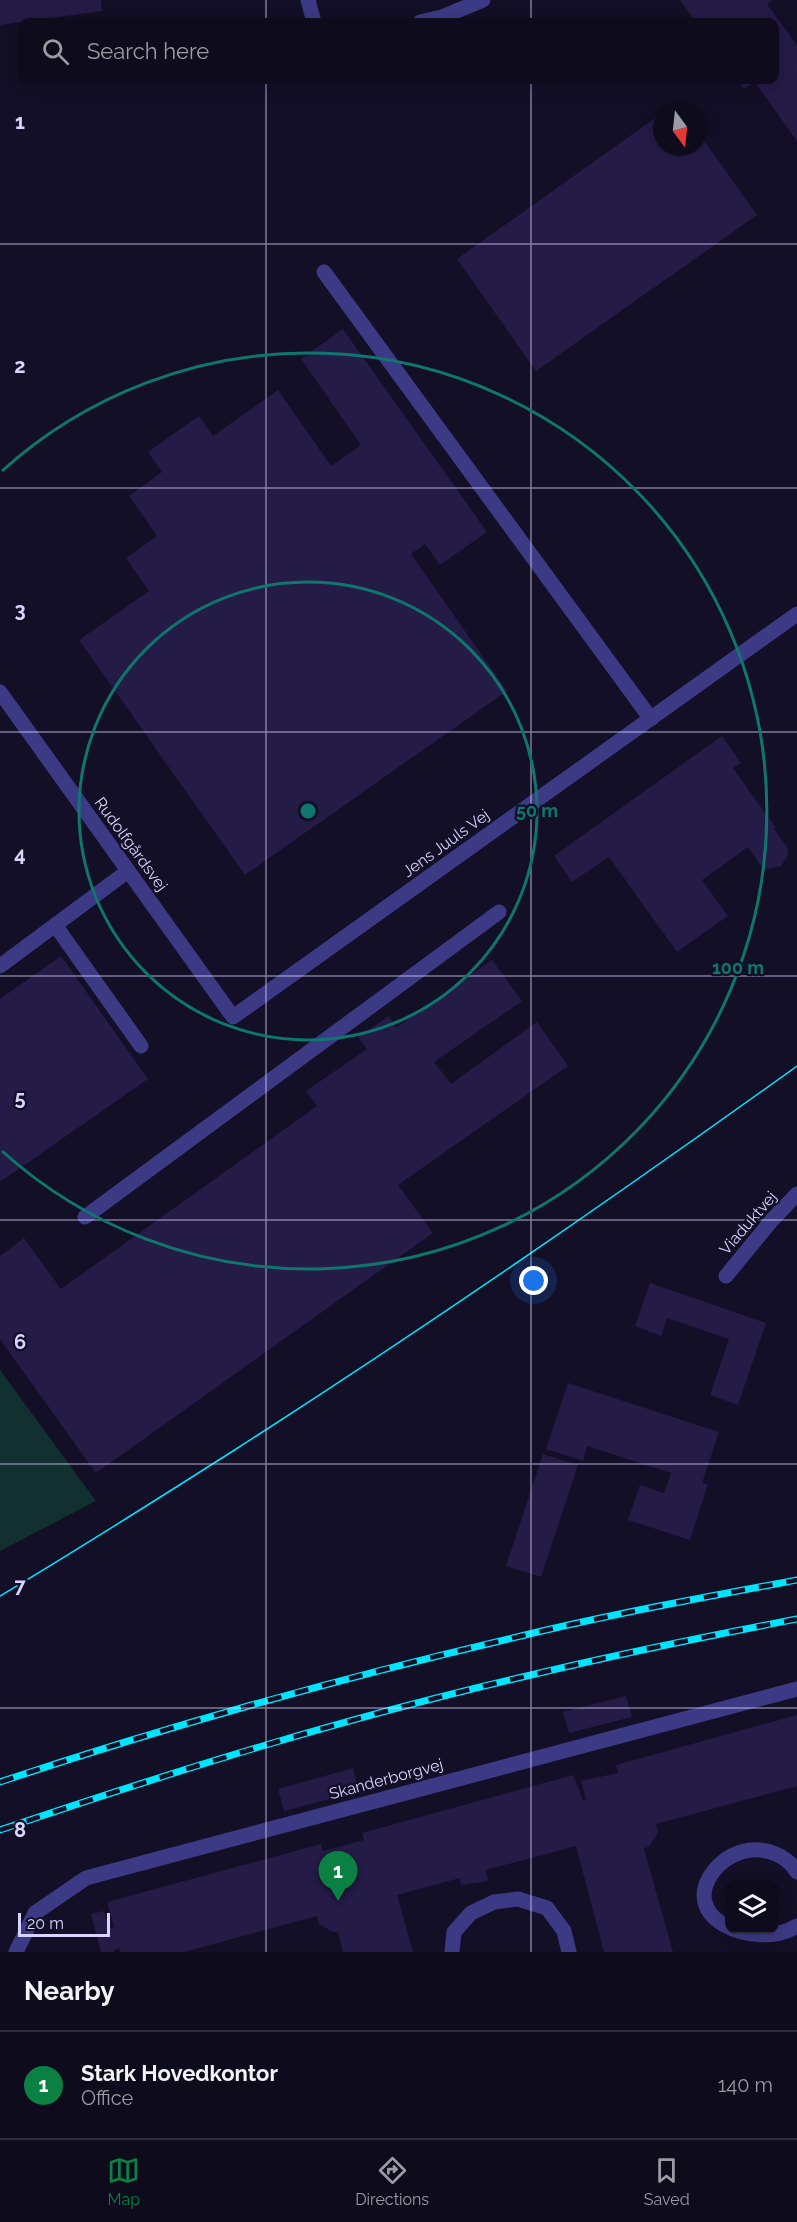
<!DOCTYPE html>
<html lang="en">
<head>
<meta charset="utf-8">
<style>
	body { margin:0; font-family:Raleway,sans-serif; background:#171425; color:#f1f3f6 }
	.controls { position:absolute; right:18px; bottom:18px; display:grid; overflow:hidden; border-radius:12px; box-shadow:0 3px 15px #0003 }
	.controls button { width:54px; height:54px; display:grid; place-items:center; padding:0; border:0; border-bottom:2px solid #2e2b3b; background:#0e0b1c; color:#f1f3f6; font:30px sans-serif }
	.compass { position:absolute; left:653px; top:102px; width:54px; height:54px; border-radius:50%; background:#0e0b1c; box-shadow:0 3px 15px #0003; rotate:165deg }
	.scale { position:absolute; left:18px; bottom:15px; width:92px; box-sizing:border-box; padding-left:6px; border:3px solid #d9d4ff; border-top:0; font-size:16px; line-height:21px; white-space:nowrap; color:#d9d4ff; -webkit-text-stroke:4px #130f26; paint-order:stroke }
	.you { position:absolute; left:534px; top:1281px; width:21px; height:21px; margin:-15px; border:4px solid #fff; border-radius:50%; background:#1a73e8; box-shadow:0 0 0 9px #1a73e833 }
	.badge { display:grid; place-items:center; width:39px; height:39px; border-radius:50%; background:#0b8043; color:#fff; font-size:20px; font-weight:700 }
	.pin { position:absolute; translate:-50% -50px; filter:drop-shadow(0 2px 3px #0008) }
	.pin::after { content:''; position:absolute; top:32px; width:21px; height:18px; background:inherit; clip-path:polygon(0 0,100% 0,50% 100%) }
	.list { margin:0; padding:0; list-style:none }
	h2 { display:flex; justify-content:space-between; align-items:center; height:78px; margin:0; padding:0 24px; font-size:26px }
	h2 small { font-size:20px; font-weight:400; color:#9b9ba3 }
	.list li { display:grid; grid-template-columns:39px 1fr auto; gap:18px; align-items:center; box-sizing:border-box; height:108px; padding:0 24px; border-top:2px solid #2e2b3b }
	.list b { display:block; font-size:22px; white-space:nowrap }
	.list p { margin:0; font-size:20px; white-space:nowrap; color:#9b9ba3 }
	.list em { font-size:20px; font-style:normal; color:#9b9ba3 }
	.icon { flex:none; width:33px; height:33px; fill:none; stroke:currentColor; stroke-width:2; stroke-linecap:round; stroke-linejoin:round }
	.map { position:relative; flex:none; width:797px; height:1952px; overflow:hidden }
	.search { position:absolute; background:#0e0b1c; box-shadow:0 3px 15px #0003; left:18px; right:18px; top:18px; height:66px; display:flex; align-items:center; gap:15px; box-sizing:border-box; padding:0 21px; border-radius:12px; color:#9b9ba3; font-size:22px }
	.sheet { height:186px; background:#0e0b1c }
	nav { display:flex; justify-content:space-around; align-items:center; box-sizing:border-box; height:84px; border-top:2px solid #2e2b3b; background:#0e0b1c; font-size:16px; color:#9b9ba3 }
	nav a { display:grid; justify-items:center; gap:3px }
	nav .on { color:#0b8043 }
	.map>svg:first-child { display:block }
	.green { fill:#12302f }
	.building { fill:#241b47 }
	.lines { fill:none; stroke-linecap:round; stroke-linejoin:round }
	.service { stroke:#3d3a85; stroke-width:15 }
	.minor { stroke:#3d3a85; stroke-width:15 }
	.tram { stroke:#00e5ff; stroke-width:1.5 }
	.rail-casing { stroke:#00e5ff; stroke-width:7 }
	.rail { stroke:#130f26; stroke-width:4.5; stroke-dasharray:14; stroke-linecap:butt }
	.grid { fill:none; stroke:#d9d4ff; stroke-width:1.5; stroke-opacity:0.55 }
	.ring { fill:none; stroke:#0f766e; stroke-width:3 }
	.labels { text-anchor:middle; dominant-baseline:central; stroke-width:4.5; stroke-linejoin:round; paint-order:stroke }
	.street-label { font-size:16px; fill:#d9d4ff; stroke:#130f26 }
	.grid-label { font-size:20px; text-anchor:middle; font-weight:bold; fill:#d9d4ff; stroke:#130f26; stroke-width:4.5; stroke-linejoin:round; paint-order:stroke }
	.centre { fill:#0f766e; stroke:#130f26; stroke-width:3 }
	.ring-label { font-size:18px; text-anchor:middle; font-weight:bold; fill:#0f766e; stroke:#130f26; stroke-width:4.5; stroke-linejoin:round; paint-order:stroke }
</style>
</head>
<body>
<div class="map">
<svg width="797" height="1952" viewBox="0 0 797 1952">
	<rect width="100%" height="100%" fill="#130f26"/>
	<path class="green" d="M0 1370 96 1501 0 1551Z"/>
	<g class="building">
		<path d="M0 0H101L102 11 0 25Z"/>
		<path d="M680 0H773L767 4 797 45V141L755 82 744 89 737 80H774V22H696Z"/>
		<path d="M662 113V147H698V132L757 215 536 371 457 259Z"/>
		<path d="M343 329 487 532 440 565 425 544 411 554 507 691 245 875 79 640 149 591 126 558 157 536 129 496 162 472 148 452 199 416 213 436 278 390 331 466 361 445 301 359Z"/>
		<path d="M722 736 741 763 733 768 776 828 774 829 787 847 788 855 781 866 767 869 761 866 748 847 702 880 728 916 677 952 609 857 572 882 554 856Z"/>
		<path d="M61 956 148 1079 0 1182V999Z"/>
		<path d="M492 960 522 1001 434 1062 451 1084 537 1022 568 1066 398 1185 433 1233 96 1473 0 1339V1256L24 1238 61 1289 317 1106 306 1091 367 1049 358 1037 389 1016 396 1028Z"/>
		<path d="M650 1283 766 1323 738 1405 710 1395 729 1339 667 1318 661 1336 635 1326Z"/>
		<path d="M568 1383 719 1432 702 1483 708 1484 690 1540 628 1520 640 1485 664 1493 671 1473 587 1446 583 1461 546 1449Z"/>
		<path d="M543 1454 578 1465 541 1577 506 1566Z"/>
		<path d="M626 1696 632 1717 569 1733 563 1712Z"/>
		<path d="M797 1715V1786L656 1824 658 1833 650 1845 644 1849 673 1952H604L576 1846 486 1870 488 1881 461 1885 460 1878 397 1895 413 1952H343L338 1932H333L319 1924 317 1916 184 1952H120L119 1948 114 1950V1952H101L91 1914 104 1911 109 1928 114 1927 107 1902 321 1844 323 1851 364 1840 362 1833 573 1775 583 1800 586 1799 581 1781 618 1773 616 1765Z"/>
		<path d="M353 1768 359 1791 284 1811 278 1789Z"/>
	</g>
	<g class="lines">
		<g class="service">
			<path d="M308 0 314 22"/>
			<path d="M420 22 442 17 483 0"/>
			<path d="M324 272 651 719"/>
			<path d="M55 925 141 1046"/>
			<path d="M0 966 128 871"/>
			<path d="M85 1217 499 912"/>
			<path d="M797 1872C787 1856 768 1848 750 1850 737 1852 727 1857 718 1866 671 1917 755 1952 797 1926"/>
			<path d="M16 1952 35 1913 86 1878 797 1689"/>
			<path d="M452 1952 454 1932 471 1913 494 1902 518 1899 547 1908 564 1931 569 1952"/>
		</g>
		<g class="minor">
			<path d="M0 692 233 1017 797 614"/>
			<path d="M726 1276 772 1220 797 1194"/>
		</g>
		<path class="tram" d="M0 1596C79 1549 156 1500 233 1451 425 1328 612 1199 797 1066"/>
		<g class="rail-casing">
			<g id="rail">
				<path d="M0 1782C171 1725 345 1677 521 1636 612 1614 705 1597 797 1580"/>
				<path d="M0 1830C174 1771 351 1716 531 1675 619 1654 708 1636 797 1619"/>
			</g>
		</g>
		<use href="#rail" class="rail"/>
	</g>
	<path class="grid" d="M266 0V22M531 0V22M266 80V1952M531 80V1952M0 244H797M0 488H797M0 732H797M0 976H797M0 1220H797M0 1464H797M0 1708H797"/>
	<g class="ring">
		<circle cx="308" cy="811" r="229"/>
		<path d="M2 471A458 458 0 1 1 2 1151"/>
	</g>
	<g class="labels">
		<g class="street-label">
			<text transform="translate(446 843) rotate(-36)">Jens Juuls Vej</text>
			<text transform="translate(131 844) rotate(54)">Rudolfgårdsvej</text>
			<text transform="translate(748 1223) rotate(-49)">Viaduktvej</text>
			<text transform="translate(386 1779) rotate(-15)">Skanderborgvej</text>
		</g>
	</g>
	<g class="grid-label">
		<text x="20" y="129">1</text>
		<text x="20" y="373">2</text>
		<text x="20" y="617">3</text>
		<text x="20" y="861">4</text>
		<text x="20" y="1105">5</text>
		<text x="20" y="1349">6</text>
		<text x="20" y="1593">7</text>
		<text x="20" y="1837">8</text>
	</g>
	<circle cx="308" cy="811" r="9" class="centre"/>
	<g class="ring-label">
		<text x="537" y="817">50 m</text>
		<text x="738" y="974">100 m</text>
	</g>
</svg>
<div class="controls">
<button><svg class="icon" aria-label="layers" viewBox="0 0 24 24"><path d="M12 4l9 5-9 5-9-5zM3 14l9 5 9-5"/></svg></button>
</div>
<svg class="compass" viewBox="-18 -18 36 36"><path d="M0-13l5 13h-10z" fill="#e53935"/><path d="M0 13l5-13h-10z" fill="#9b9ba3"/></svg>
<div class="scale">20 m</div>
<div class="you"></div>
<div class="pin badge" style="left:338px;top:1901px">1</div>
<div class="search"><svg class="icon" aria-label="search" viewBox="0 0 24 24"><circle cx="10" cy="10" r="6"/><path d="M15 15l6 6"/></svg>Search here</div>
</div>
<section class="sheet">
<h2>Nearby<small></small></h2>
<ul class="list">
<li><span class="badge">1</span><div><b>Stark Hovedkontor</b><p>Office</p></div><em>140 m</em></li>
</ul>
</section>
<nav>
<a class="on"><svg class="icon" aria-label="map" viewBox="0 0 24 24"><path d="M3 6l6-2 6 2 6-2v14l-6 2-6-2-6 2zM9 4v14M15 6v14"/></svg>Map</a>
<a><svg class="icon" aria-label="directions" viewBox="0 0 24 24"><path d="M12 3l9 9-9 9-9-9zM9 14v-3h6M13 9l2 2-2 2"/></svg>Directions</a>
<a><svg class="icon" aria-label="saved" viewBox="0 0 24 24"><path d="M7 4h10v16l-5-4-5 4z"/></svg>Saved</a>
</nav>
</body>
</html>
